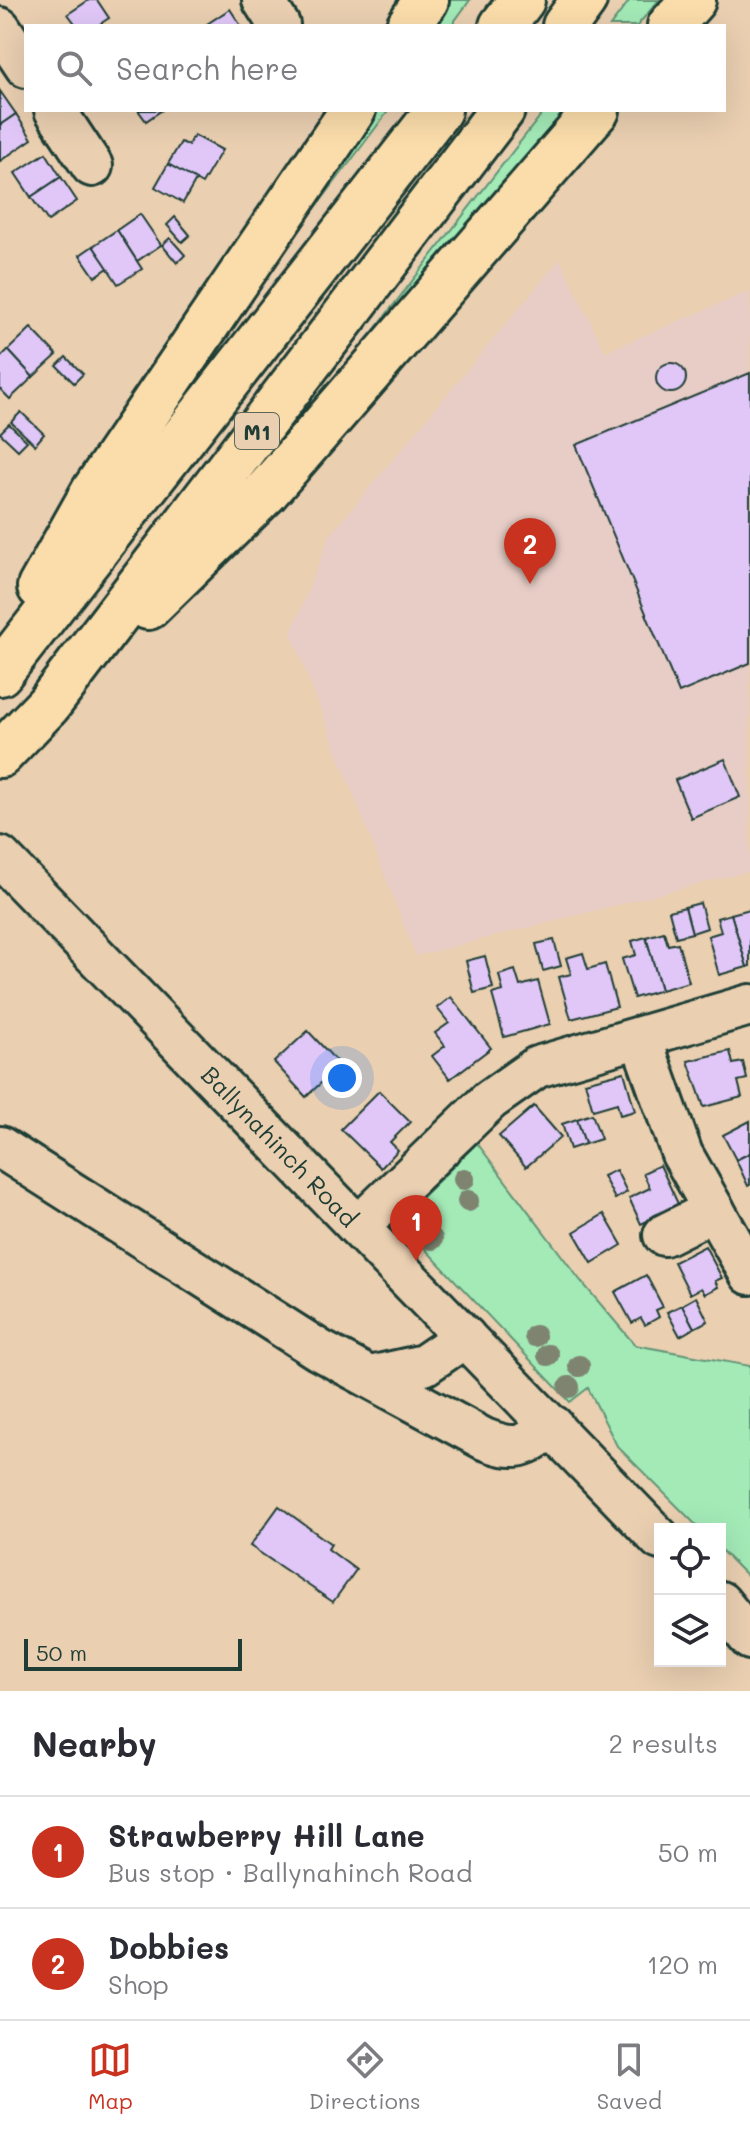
<!DOCTYPE html>
<html lang="en">
<head>
<meta charset="utf-8">
<style>
	body { margin:0; font-family:Mali,sans-serif; background:#f7f7f7; color:#2b2b33 }
	.controls { position:absolute; right:24px; bottom:24px; display:grid; overflow:hidden; border-radius:0px; box-shadow:0 8px 32px #0002 }
	.controls button { width:72px; height:72px; display:grid; place-items:center; padding:0; border:0; border-bottom:2px solid #e1e1e2; background:#fff; color:#2b2b33; font:40px sans-serif }
	.scale { position:absolute; left:24px; bottom:20px; width:218px; box-sizing:border-box; padding-left:8px; border:4px solid #1f3d34; border-top:0; font-size:22px; line-height:28px; white-space:nowrap; color:#1f3d34; -webkit-text-stroke:6px #eacfb1; paint-order:stroke }
	.you { position:absolute; left:342px; top:1078px; width:28px; height:28px; margin:-20px; border:6px solid #fff; border-radius:50%; background:#1a73e8; box-shadow:0 0 0 12px #1a73e833 }
	.badge { display:grid; place-items:center; width:52px; height:52px; border-radius:50%; background:#c8321e; color:#fff; font-size:26px; font-weight:700 }
	.pin { position:absolute; translate:-50% -66px; filter:drop-shadow(0 2px 4px #0008) }
	.pin::after { content:''; position:absolute; top:42px; width:28px; height:24px; background:inherit; clip-path:polygon(0 0,100% 0,50% 100%) }
	.list { margin:0; padding:0; list-style:none }
	h2 { display:flex; justify-content:space-between; align-items:center; height:104px; margin:0; padding:0 32px; font-size:34px }
	h2 small { font-size:26px; font-weight:400; color:#7c7c81 }
	.list li { display:grid; grid-template-columns:52px 1fr auto; gap:24px; align-items:center; box-sizing:border-box; height:112px; padding:0 32px; border-top:2px solid #e1e1e2 }
	.list b { display:block; font-size:30px; white-space:nowrap }
	.list p { margin:0; font-size:26px; white-space:nowrap; color:#7c7c81 }
	.list em { font-size:26px; font-style:normal; color:#7c7c81 }
	.icon { flex:none; width:44px; height:44px; fill:none; stroke:currentColor; stroke-width:2; stroke-linecap:round; stroke-linejoin:round }
	.map { position:relative; flex:none; width:750px; height:1691px; overflow:hidden }
	.search { position:absolute; background:#fff; box-shadow:0 8px 32px #0002; left:24px; right:24px; top:24px; height:88px; display:flex; align-items:center; gap:20px; box-sizing:border-box; padding:0 28px; border-radius:0px; color:#7c7c81; font-size:30px }
	.sheet { height:328px; background:#fff }
	nav { display:flex; justify-content:space-around; align-items:center; box-sizing:border-box; height:112px; border-top:2px solid #e1e1e2; background:#fff; font-size:22px; color:#7c7c81 }
	nav a { display:grid; justify-items:center; gap:4px }
	nav .on { color:#c8321e }
	.map>svg:first-child { display:block }
	.built { fill:#e7cdc6 }
	.green { fill:#a3eab7; stroke:#619476; stroke-width:2 }
	.building { fill:#e0c7f7; stroke:#1f3d34; stroke-width:2 }
	.lines { fill:none; stroke-linecap:round; stroke-linejoin:round }
	.minor-casing { stroke:#1f3d34; stroke-width:46 }
	.highway-casing { stroke:#1f3d34; stroke-width:50 }
	.minor { stroke:#eacfb1; stroke-width:40 }
	.highway { stroke:#fbddab; stroke-width:44 }
	.tree { fill:#7e8470 }
	.labels { text-anchor:middle; dominant-baseline:central; stroke-width:8; stroke-linejoin:round; paint-order:stroke }
	.shield { fill:#eacfb1; stroke:#5c695a; stroke-width:2 }
	.shield-label { font-size:22px; font-weight:bold; fill:#1f3d34 }
	.street-label { font-size:24px; fill:#1f3d34; stroke:#eacfb1 }
</style>
</head>
<body>
<div class="map">
<svg width="750" height="1691" viewBox="0 0 750 1691">
	<rect width="100%" height="100%" fill="#eacfb1"/>
	<filter id="ink" filterUnits="userSpaceOnUse"><feTurbulence type="fractalNoise" baseFrequency=".0125" numOctaves="2"/><feDisplacementMap in="SourceGraphic" scale="16" xChannelSelector="R" yChannelSelector="G"/><feConvolveMatrix kernelMatrix="1 2 1 2 8 2 1 2 1" color-interpolation-filters="sRGB"/></filter>
	<g filter="url(#ink)">
		<path class="built" d="M560 259 605 352 750 291V871L416 956 291 633 330 535Z"/>
		<g class="green">
			<path d="M443 0H470L451 26H426Z"/>
			<path d="M630 0H659L637 26H610Z"/>
			<path d="M369 110H389L220 335Z"/>
			<path d="M545 110H566L326 392Z"/>
			<path d="M477 1143 580 1280 635 1345 750 1366V1579L720 1549V1529H700L617 1446 588 1388 570 1402 409 1232 407 1221 411 1208Z"/>
		</g>
		<g class="building">
			<path d="M89 0H97L109 18 97 26H77L68 14Z"/>
			<path d="M230 9 241 26H204Z"/>
			<path d="M0 91 16 114 0 125Z"/>
			<path d="M138 110H162L146 121Z"/>
			<path d="M16 114 32 139 0 161V125Z"/>
			<path d="M194 135 222 150 202 184 168 164 181 142 188 145Z"/>
			<path d="M46 153 61 177 31 197 15 173Z"/>
			<path d="M168 164 196 180 183 203 155 187Z"/>
			<path d="M61 177 77 201 48 221 31 197Z"/>
			<path d="M140 214 161 245 137 261 117 230Z"/>
			<path d="M175 217 190 235 182 242 167 225Z"/>
			<path d="M117 230 142 269 118 284 93 246Z"/>
			<path d="M170 238 185 255 177 263 162 245Z"/>
			<path d="M93 246 108 268 95 277 80 255Z"/>
			<path d="M31 328 57 355 33 377 8 350Z"/>
			<path d="M8 350 33 377 10 399 0 389V358Z"/>
			<path d="M66 357 83 374 74 383 57 366Z"/>
			<circle cx="671" cy="378" r="15"/>
			<path d="M750 373V663L679 693 576 445Z"/>
			<path d="M21 412 44 434 35 445 11 422Z"/>
			<path d="M9 424 27 441 18 450 0 433Z"/>
			<path d="M725 759 740 797 691 818 675 780Z"/>
			<path d="M700 903 707 928 692 933 685 907Z"/>
			<path d="M685 907 692 933 676 937 669 911Z"/>
			<path d="M750 909V966L747 967 731 914Z"/>
			<path d="M731 914 747 967 719 975 708 936 721 932 717 918Z"/>
			<path d="M664 932 668 945 678 943 689 982 661 990 646 937Z"/>
			<path d="M646 937 661 990 634 998 622 959 636 955 632 941Z"/>
			<path d="M554 940 561 966 543 971 536 944Z"/>
			<path d="M583 953 588 969 605 964 617 1007 571 1019 559 977 571 974 566 958Z"/>
			<path d="M485 956 493 988 474 993 466 961Z"/>
			<path d="M515 970 520 986 538 981 550 1024 504 1037 492 994 503 991 499 975Z"/>
			<path d="M451 997 491 1048 450 1079 432 1056 445 1046 435 1033 449 1023 437 1008Z"/>
			<path d="M308 1031 340 1065 306 1097 274 1062Z"/>
			<path d="M730 1051 733 1064 743 1062 747 1079 738 1081 742 1097 704 1107 688 1061Z"/>
			<path d="M624 1072 635 1111 620 1115 617 1103 593 1110 585 1082Z"/>
			<path d="M379 1091 410 1122 390 1142 398 1150 381 1168 341 1129Z"/>
			<path d="M534 1106 561 1137 526 1167 499 1136Z"/>
			<path d="M592 1114 601 1139 585 1144 577 1119Z"/>
			<path d="M577 1119 585 1144 570 1149 562 1124Z"/>
			<path d="M750 1121V1153L736 1160 723 1135Z"/>
			<path d="M750 1153V1185L748 1186 736 1160Z"/>
			<path d="M660 1165 679 1206 641 1224 629 1198 650 1188 643 1173Z"/>
			<path d="M616 1170 627 1192 615 1199 603 1176Z"/>
			<path d="M604 1214 622 1245 592 1263 574 1232Z"/>
			<path d="M705 1246 722 1278 715 1281 718 1287 705 1294 701 1288 690 1294 674 1262Z"/>
			<path d="M646 1275 663 1307 656 1310 659 1317 645 1325 641 1318 632 1323 615 1292Z"/>
			<path d="M696 1297 708 1321 694 1328 682 1305Z"/>
			<path d="M682 1305 694 1328 680 1336 667 1312Z"/>
			<path d="M279 1506 331 1544 328 1549 356 1570 333 1602 250 1546Z"/>
		</g>
		<g class="lines">
			<g class="minor-casing">
				<g id="minor">
					<path d="M263 0 279 25"/>
					<path d="M0 28 26 67"/>
					<path d="M55 110 92 166"/>
					<path d="M0 857 660 1539"/>
					<path d="M641 1039 682 1154 750 1274"/>
					<path d="M0 1147 319 1350 484 1439C518 1452 524 1447 553 1426"/>
					<path d="M358 1227 490 1100 537 1067 750 1005"/>
					<path d="M664 1235 714 1210"/>
					<path d="M370 1377 424 1365 465 1337"/>
					<path d="M720 1602 750 1639"/>
				</g>
			</g>
			<g class="highway-casing">
				<g id="highway">
					<path d="M409 26 426 0"/>
					<path d="M502 26 522 0"/>
					<path d="M565 26 584 0"/>
					<path d="M670 26 693 0"/>
					<path d="M40 587 94 491 353 110"/>
					<path d="M148 607 265 493 597 110"/>
					<path d="M0 673 439 110"/>
					<path d="M0 755 48 705 502 110"/>
				</g>
			</g>
			<use href="#minor" class="minor"/>
			<use href="#highway" class="highway"/>
		</g>
		<g class="tree">
			<circle cx="464" cy="1179" r="11"/>
			<circle cx="468" cy="1201" r="11"/>
			<circle cx="422" cy="1219" r="11"/>
			<circle cx="432" cy="1239" r="11"/>
			<circle cx="535" cy="1336" r="11"/>
			<circle cx="548" cy="1355" r="11"/>
			<circle cx="579" cy="1366" r="11"/>
			<circle cx="569" cy="1387" r="11"/>
		</g>
	</g>
	<g class="labels">
		<rect class="shield" x="235" y="413" width="44" height="36" rx="6"/>
		<g class="shield-label">
			<text x="257" y="431">M1</text>
		</g>
		<g class="street-label">
			<text transform="translate(280 1146) rotate(46)">Ballynahinch Road</text>
		</g>
	</g>
</svg>
<div class="controls">
<button><svg class="icon" aria-label="locate" viewBox="0 0 24 24"><circle cx="12" cy="12" r="6"/><path d="M12 2v4M12 18v4M2 12h4M18 12h4"/></svg></button>
<button><svg class="icon" aria-label="layers" viewBox="0 0 24 24"><path d="M12 4l9 5-9 5-9-5zM3 14l9 5 9-5"/></svg></button>
</div>
<div class="scale">50 m</div>
<div class="you"></div>
<div class="pin badge" style="left:416px;top:1261px">1</div>
<div class="pin badge" style="left:530px;top:584px">2</div>
<div class="search"><svg class="icon" aria-label="search" viewBox="0 0 24 24"><circle cx="10" cy="10" r="6"/><path d="M15 15l6 6"/></svg>Search here</div>
</div>
<section class="sheet">
<h2>Nearby<small>2 results</small></h2>
<ul class="list">
<li><span class="badge">1</span><div><b>Strawberry Hill Lane</b><p>Bus stop · Ballynahinch Road</p></div><em>50 m</em></li>
<li><span class="badge">2</span><div><b>Dobbies</b><p>Shop</p></div><em>120 m</em></li>
</ul>
</section>
<nav>
<a class="on"><svg class="icon" aria-label="map" viewBox="0 0 24 24"><path d="M3 6l6-2 6 2 6-2v14l-6 2-6-2-6 2zM9 4v14M15 6v14"/></svg>Map</a>
<a><svg class="icon" aria-label="directions" viewBox="0 0 24 24"><path d="M12 3l9 9-9 9-9-9zM9 14v-3h6M13 9l2 2-2 2"/></svg>Directions</a>
<a><svg class="icon" aria-label="saved" viewBox="0 0 24 24"><path d="M7 4h10v16l-5-4-5 4z"/></svg>Saved</a>
</nav>
</body>
</html>
